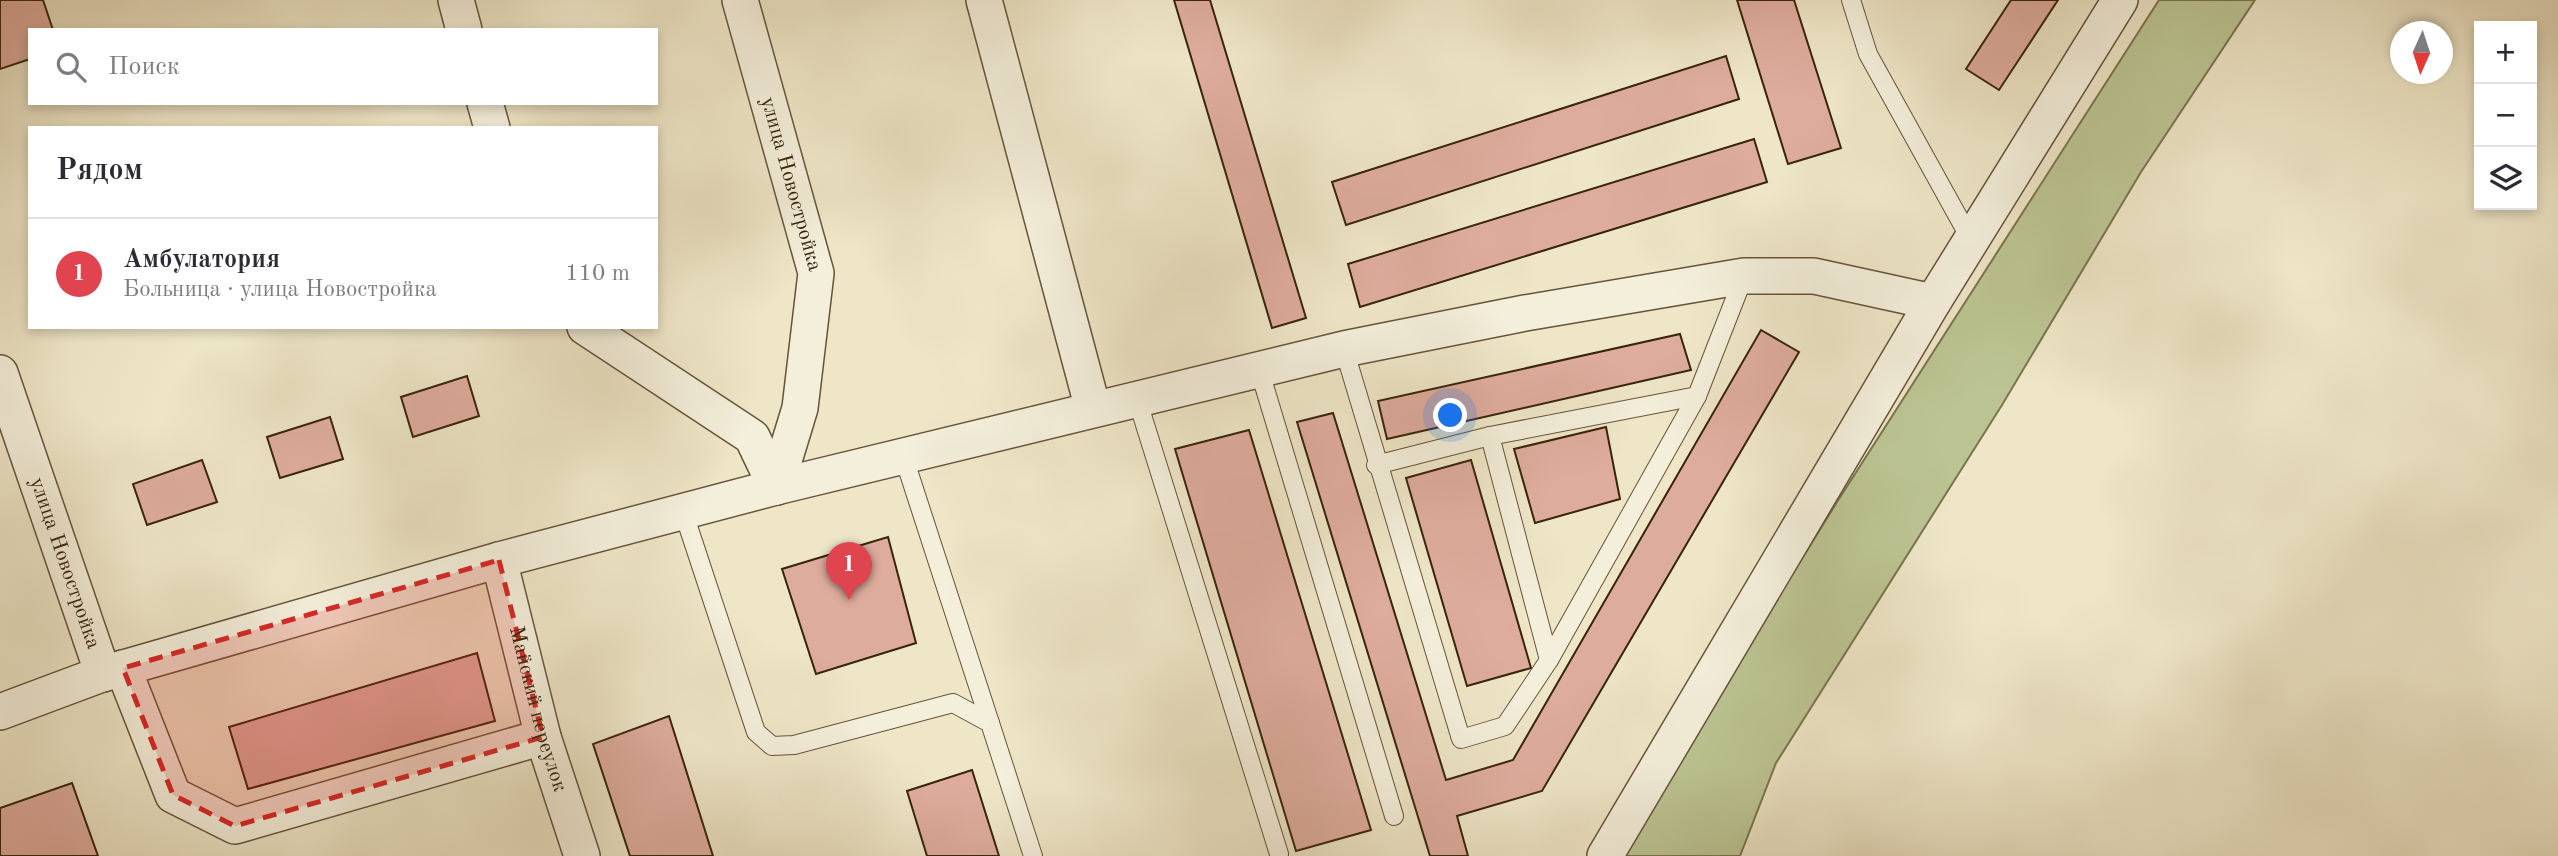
<!DOCTYPE html>
<html lang="ru">
<head>
<meta charset="utf-8">
<style>
	body { margin:0; font-family:"Old Standard TT",serif; background:#f7f7f7; color:#2b2b33 }
	.controls { position:absolute; right:21px; top:21px; display:grid; overflow:hidden; border-radius:0px; box-shadow:0 4px 10px #0003 }
	.controls button { width:63px; height:63px; display:grid; place-items:center; padding:0; border:0; border-bottom:2px solid #e1e1e2; background:#fff; color:#2b2b33; font:35px sans-serif }
	.compass { position:absolute; left:2390px; top:21px; width:63px; height:63px; border-radius:50%; background:#fff; box-shadow:0 4px 10px #0003; rotate:183deg }
	.you { position:absolute; left:1451px; top:416px; width:24px; height:24px; margin:-18px; border:5px solid #fff; border-radius:50%; background:#1a73e8; box-shadow:0 0 0 10px #1a73e833 }
	.badge { display:grid; place-items:center; width:46px; height:46px; border-radius:50%; background:#db2777; color:#fff; font-size:23px; font-weight:700 }
	.pin { position:absolute; translate:-50% -58px; filter:drop-shadow(0 2px 4px #0008) }
	.pin::after { content:''; position:absolute; top:37px; width:24px; height:21px; background:inherit; clip-path:polygon(0 0,100% 0,50% 100%) }
	.list { margin:0; padding:0; list-style:none }
	h2 { display:flex; justify-content:space-between; align-items:center; height:91px; margin:0; padding:0 28px; font-size:30px }
	h2 small { font-size:23px; font-weight:400; color:#7c7c81 }
	.list li { display:grid; grid-template-columns:46px 1fr auto; gap:21px; align-items:center; box-sizing:border-box; height:112px; padding:0 28px; border-top:2px solid #e1e1e2 }
	.list b { display:block; font-size:26px; white-space:nowrap }
	.list p { margin:0; font-size:23px; white-space:nowrap; color:#7c7c81 }
	.list em { font-size:23px; font-style:normal; color:#7c7c81 }
	.icon { flex:none; width:38px; height:38px; fill:none; stroke:currentColor; stroke-width:2; stroke-linecap:round; stroke-linejoin:round }
	.map { position:relative; flex:none; width:2558px; height:856px; overflow:hidden }
	.search { position:absolute; background:#fff; box-shadow:0 4px 10px #0003; left:28px; top:28px; width:630px; height:77px; display:flex; align-items:center; gap:18px; box-sizing:border-box; padding:0 24px; border-radius:0px; color:#7c7c81; font-size:26px }
	.panel { position:absolute; background:#fff; box-shadow:0 4px 10px #0003; left:28px; top:126px; width:630px; height:203px; border-radius:0px }
	.map>svg:first-child { display:block }
	.green { fill:#bcc493; stroke:#7a744f; stroke-width:2 }
	.building { fill:#deac9d; stroke:#38240b; stroke-width:2 }
	.lines { fill:none; stroke-linecap:round; stroke-linejoin:round }
	.service-casing { stroke:#66543a; stroke-width:20 }
	.minor-casing { stroke:#66543a; stroke-width:38 }
	.service { stroke:#f4efdb; stroke-width:18 }
	.minor { stroke:#f4efdb; stroke-width:35 }
	.marked { fill:#d62828; fill-opacity:0.2; stroke:#d62828; stroke-width:5; stroke-dasharray:14 9; stroke-linejoin:round }
	.labels { text-anchor:middle; dominant-baseline:central; stroke-width:6; stroke-linejoin:round; paint-order:stroke }
	.street-label { font-size:21px; fill:#38240b; stroke:#f4efdb }
</style>
</head>
<body>
<div class="map">
<svg width="2558" height="856" viewBox="0 0 2558 856">
	<rect width="100%" height="100%" fill="#eee6c7"/>
	<filter id="stains"><feTurbulence type="fractalNoise" baseFrequency=".00286" numOctaves="4"/><feColorMatrix values="0 0 0 0 .2 0 0 0 0 .09 0 0 0 0 .02 0 0 0 .5 -.17"/></filter>
	<radialGradient id="worn" r=".72"><stop offset=".6" stop-color="#630" stop-opacity="0"/><stop offset="1" stop-color="#630" stop-opacity=".3"/></radialGradient>
	<path class="green" d="M2159 0H2255L2141 172 2002 405 1776 763 1740 856H1618L1837 502Z"/>
	<g class="building">
		<path d="M0 0H43L53 30H30V59L0 69Z"/>
		<path d="M1174 0H1210L1306 318 1272 328Z"/>
		<path d="M1737 0H1794L1841 148 1788 164Z"/>
		<path d="M2011 0H2058L1999 90 1966 69Z"/>
		<path d="M1726 56 1739 99 1346 225 1332 182Z"/>
		<path d="M1754 139 1767 182 1360 307 1348 264Z"/>
		<path d="M1761 330 1799 352 1542 791 1457 816 1468 856H1430L1297 422 1333 413 1446 780 1513 760Z"/>
		<path d="M1680 334 1691 370 1387 439 1378 401Z"/>
		<path d="M467 376 479 416 413 437 401 397Z"/>
		<path d="M330 417 343 459 280 478 267 437Z"/>
		<path d="M1606 427 1620 499 1535 523 1514 449Z"/>
		<path d="M1249 430 1371 830 1296 851 1175 449Z"/>
		<path d="M202 460 217 502 147 525 133 484Z"/>
		<path d="M1471 460 1531 668 1467 686 1406 478Z"/>
		<path d="M888 537 916 643 816 674 782 569Z"/>
		<path d="M477 653 495 721 248 789 229 727Z"/>
		<path d="M669 716 713 856H630L593 744Z"/>
		<path d="M972 770 999 856H927L907 791Z"/>
		<path d="M72 783 98 856H0V808Z"/>
	</g>
	<g class="lines">
		<g class="service-casing">
			<g id="service">
				<path d="M1851 0 1868 54 1971 240"/>
				<path d="M1344 349 1461 739 1505 726 1549 660 1697 396 1744 276"/>
				<path d="M1259 369 1394 816"/>
				<path d="M1137 399 1279 854"/>
				<path d="M1490 436 1549 660"/>
				<path d="M904 458 990 723"/>
				<path d="M1376 465 1490 436 1697 396"/>
				<path d="M684 514 756 732 772 746 794 745 953 703 990 723 1033 856"/>
			</g>
		</g>
		<g class="minor-casing">
			<g id="minor">
				<path d="M456 0 464 30"/>
				<path id="s1" d="M740 0 816 273 800 408 776 487"/>
				<path d="M984 0 1093 409"/>
				<path d="M485 103 492 128"/>
				<path d="M585 327 752 437 776 487"/>
				<path id="s2" d="M0 373 103 674"/>
				<path id="s3" d="M499 560 543 737 582 856"/>
				<path d="M123 668 173 795 235 826 543 737"/>
				<path d="M0 712 99 675 499 560 776 487 1344 349 1525 313 1744 276H1814L1933 302"/>
				<path d="M1605 856 1933 302 2120 0"/>
			</g>
		</g>
		<use href="#service" class="service"/>
		<use href="#minor" class="minor"/>
	</g>
	<path class="marked" d="M499 560 543 737 235 826 173 795 123 668Z"/>
	<g class="labels">
		<g class="street-label">
			<text stroke="none"><textPath href="#s1" startOffset="191">улица Новостройка</textPath></text>
			<text stroke="none"><textPath href="#s2" startOffset="201">улица Новостройка</textPath></text>
			<text stroke="none"><textPath href="#s3" startOffset="154">Майский переулок</textPath></text>
		</g>
	</g>
	<rect width="100%" height="100%" filter="url(#stains)"/>
	<rect width="100%" height="100%" fill="url(#worn)"/>
</svg>
<div class="controls">
<button>+</button>
<button>−</button>
<button><svg class="icon" aria-label="layers" viewBox="0 0 24 24"><path d="M12 4l9 5-9 5-9-5zM3 14l9 5 9-5"/></svg></button>
</div>
<svg class="compass" viewBox="-18 -18 36 36"><path d="M0-13l5 13h-10z" fill="#e53935"/><path d="M0 13l5-13h-10z" fill="#7c7c81"/></svg>
<div class="you"></div>
<div class="pin badge" style="left:849px;top:600px;background:#e0444e">1</div>
<div class="search"><svg class="icon" aria-label="search" viewBox="0 0 24 24"><circle cx="10" cy="10" r="6"/><path d="M15 15l6 6"/></svg>Поиск</div>
<section class="panel">
<h2>Рядом<small></small></h2>
<ul class="list">
<li><span class="badge" style="background:#e0444e">1</span><div><b>Амбулатория</b><p>Больница · улица Новостройка</p></div><em>110 m</em></li>
</ul>
</section>
</div>
</body>
</html>
